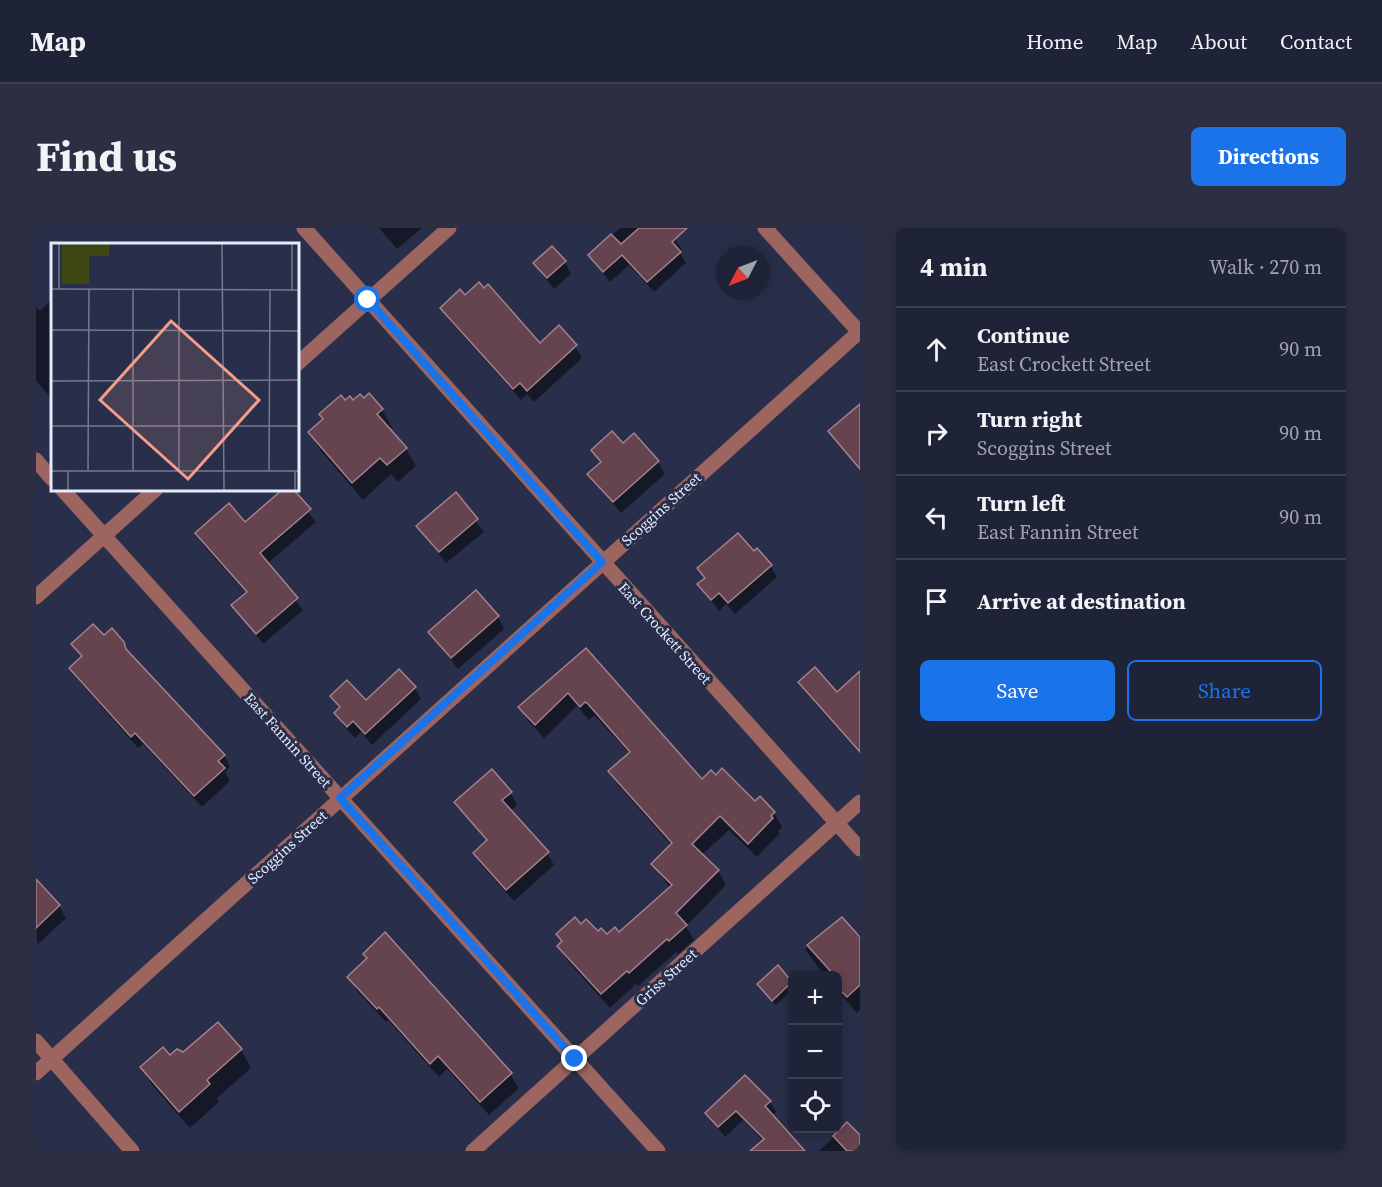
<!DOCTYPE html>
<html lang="en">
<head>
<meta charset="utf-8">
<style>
	body { margin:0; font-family:"Source Serif 4",serif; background:#2c2f43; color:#f1f3f6 }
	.controls { position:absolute; right:18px; bottom:18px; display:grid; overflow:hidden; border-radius:9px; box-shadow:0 3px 15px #0003 }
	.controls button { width:54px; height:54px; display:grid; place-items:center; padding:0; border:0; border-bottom:2px solid #3c4053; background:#1f2338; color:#f1f3f6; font:30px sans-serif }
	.compass { position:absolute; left:680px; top:18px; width:54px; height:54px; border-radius:50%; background:#1f2338; box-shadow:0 3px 15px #0003; rotate:228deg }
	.stop { position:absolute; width:18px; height:18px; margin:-14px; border:4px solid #1a73e8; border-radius:50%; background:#fff }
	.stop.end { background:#1a73e8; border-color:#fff; box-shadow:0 2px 6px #0008 }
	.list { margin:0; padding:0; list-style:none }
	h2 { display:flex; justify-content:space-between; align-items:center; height:78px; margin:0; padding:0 24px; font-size:26px }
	h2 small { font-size:20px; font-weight:400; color:#a1a4ae }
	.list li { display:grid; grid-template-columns:39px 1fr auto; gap:18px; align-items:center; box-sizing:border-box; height:84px; padding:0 24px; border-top:2px solid #3c4053 }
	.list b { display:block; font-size:22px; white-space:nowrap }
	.list p { margin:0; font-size:20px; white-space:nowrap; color:#a1a4ae }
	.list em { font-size:20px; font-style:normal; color:#a1a4ae }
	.actions { display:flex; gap:12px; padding:18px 24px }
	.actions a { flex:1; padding:14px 0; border:2px solid #1a73e8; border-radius:9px; text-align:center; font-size:21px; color:#1a73e8 }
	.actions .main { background:#1a73e8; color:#fff }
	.icon { flex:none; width:33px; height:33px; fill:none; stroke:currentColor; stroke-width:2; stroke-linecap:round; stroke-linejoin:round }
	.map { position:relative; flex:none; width:824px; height:923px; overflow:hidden; border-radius:9px }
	header { display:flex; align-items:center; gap:36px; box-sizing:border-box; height:84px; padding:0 30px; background:#1f2338; border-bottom:2px solid #3c4053 }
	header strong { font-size:28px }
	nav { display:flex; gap:33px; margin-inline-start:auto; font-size:21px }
	.intro { display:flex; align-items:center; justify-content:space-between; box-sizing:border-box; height:144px; padding:0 36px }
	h1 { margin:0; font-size:42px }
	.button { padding:15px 27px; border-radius:9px; background:#1a73e8; color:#fff; font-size:21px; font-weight:700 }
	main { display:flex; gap:36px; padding:0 36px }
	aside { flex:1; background:#1f2338; border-radius:9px; box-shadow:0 3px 15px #0003 }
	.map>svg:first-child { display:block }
	.shadow { fill:#0007 }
	.building { fill:#66444f; stroke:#a6808c; stroke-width:1.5 }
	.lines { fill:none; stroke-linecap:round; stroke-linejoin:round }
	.minor { stroke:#9d655f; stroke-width:15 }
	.route { stroke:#1a73e8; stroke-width:8 }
	.labels { text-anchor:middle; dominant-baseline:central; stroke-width:6; stroke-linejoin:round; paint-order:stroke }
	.street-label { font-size:15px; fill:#e6ebfc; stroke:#292f4a }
	.inset-road { fill:none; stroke:#757a91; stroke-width:1.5 }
	.view { fill:#f49e8a; fill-opacity:0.15; stroke:#f49e8a; stroke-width:3 }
	.inset-edge { fill:none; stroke:#e6ebfc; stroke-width:3 }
</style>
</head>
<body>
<header>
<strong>Map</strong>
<nav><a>Home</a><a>Map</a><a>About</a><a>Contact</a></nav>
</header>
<div class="intro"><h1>Find us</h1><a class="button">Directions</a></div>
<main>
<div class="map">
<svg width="824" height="923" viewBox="0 0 824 923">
	<rect width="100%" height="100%" fill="#292f4a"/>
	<g class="shadow">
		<path d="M343 0H386L361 21Z"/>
		<path d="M584 0H630L646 21 643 24 650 35 618 64 593 37 574 54 554 28Z"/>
		<path d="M529 34 535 46 518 61 498 35Z"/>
		<path d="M429 69 504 117 539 118 546 130 498 174 491 166 485 172 413 92 406 80Z"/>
		<path d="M16 71V171L0 153V79L4 83Z"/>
		<path d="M261 84 265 91 261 95Z"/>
		<path d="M309 174 346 182 356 199 353 202 370 221 380 238 362 254 355 246 327 272 284 222 274 204Z"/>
		<path d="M824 178V238L822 240 794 203Z"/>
		<path d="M587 217 622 234 629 246 585 285 553 246 565 236 557 222Z"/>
		<path d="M250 261H255L280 294 231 336 267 382 227 416 197 378 211 366 167 317 160 306 209 296Z"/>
		<path d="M419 266 448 304 410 335 382 298Z"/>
		<path d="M718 325 734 337 741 349 699 386 690 376 683 383 663 356 669 352 663 341Z"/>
		<path d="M462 389 468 401 422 441 394 404Z"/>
		<path d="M68 409 87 415 94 427 188 527 194 539 189 544 194 553 166 579 107 516 102 520 42 452 35 440 46 430 37 416Z"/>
		<path d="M550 422 666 553 738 585 746 599 742 603 744 605 721 629 693 602 666 627 682 642 690 657 650 698 658 712 642 726 640 724 602 758 600 756 574 780 531 732 523 718 526 715 522 706 545 698 571 708 583 706 635 661 616 636 635 617 582 557 574 543 594 526 558 487 553 492 541 478 508 510 492 493 484 479Z"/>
		<path d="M764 455 800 466 824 455 822 524 770 465Z"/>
		<path d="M379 460 385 471 336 517 325 504 319 510 307 497 300 485 304 481 296 468 330 474Z"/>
		<path d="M475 565 481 577 474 583 511 625 518 637 478 673 445 637 439 625 451 614 420 574Z"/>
		<path d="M0 654 23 678 30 690 1 717Z"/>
		<path d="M805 691 821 708 824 705V782L821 785 802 763V748H788L769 721Z"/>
		<path d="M332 732 474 846 483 860 453 887 411 841 403 849 352 792 350 794 321 763 313 749Z"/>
		<path d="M742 739 756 756V762L740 777 722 756Z"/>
		<path d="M205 822 215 840 181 870 183 874 154 900 116 857 106 840 148 826Z"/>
		<path d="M734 874 740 884 736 888 767 923H718L727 913 707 892 689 909 671 885Z"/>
		<path d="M811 896 824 910V923H783Z"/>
	</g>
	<g class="building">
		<path d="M603 0H651L636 14 645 24 611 54 586 27 567 44 552 27 575 6 585 16Z"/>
		<path d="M516 18 530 33 511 50 497 35Z"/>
		<path d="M443 54 448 60 452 56 504 115 523 97 541 117 491 163 484 155 477 161 404 80 424 61 429 67Z"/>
		<path d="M333 165 347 181 341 186 371 220 351 237 344 230 316 255 272 204 287 191 283 186 305 167 309 172 314 168 317 172 324 166 328 170Z"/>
		<path d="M824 176V241L792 203Z"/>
		<path d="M576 203 587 215 598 205 623 233 577 274 551 246 565 234 555 222Z"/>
		<path d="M247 261H257L275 281 224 325 262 370 220 406 195 377 211 364 159 305 193 275 209 294Z"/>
		<path d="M420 264 442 291 403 324 380 298Z"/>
		<path d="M702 305 718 323 721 320 736 337 692 375 683 365 675 372 661 356 669 350 661 340Z"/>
		<path d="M440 362 463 388 415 430 392 404Z"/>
		<path d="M57 396 68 407 76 400 88 414 90 421 189 527 182 533 189 540 158 568 99 505 95 509 33 440 46 428 35 416Z"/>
		<path d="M550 420 666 551 675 542 680 547 686 540 719 573 724 568 739 584 735 588 737 590 712 616 684 588 656 616 683 642 640 685 651 697 633 713 631 711 593 745 591 743 565 766 521 718 526 713 520 706 539 689 545 696 550 691 562 703 565 700 571 706 579 699 583 704 636 657 615 636 636 615 572 543 594 524 552 476 549 474 544 479 532 465 499 497 482 479Z"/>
		<path d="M779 439 801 464 824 443V524L762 454Z"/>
		<path d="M363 441 380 459 329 506 317 493 311 499 298 485 304 479 294 468 311 452 330 472Z"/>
		<path d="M456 541 476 564 466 572 513 624 470 662 437 625 451 612 418 574Z"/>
		<path d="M0 651 24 677 0 700Z"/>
		<path d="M806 689 824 709V757L811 769 801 759V747H798L771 717Z"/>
		<path d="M349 704 476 845 444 874 402 828 394 836 343 779 341 781 311 749 331 730 327 726Z"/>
		<path d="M742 737 756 754 736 773 721 756Z"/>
		<path d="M182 794 206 821 171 852 174 856 143 884 104 839 127 819 134 827 141 821 147 824Z"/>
		<path d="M709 847 735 873 729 878 769 923H714L728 911 700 883 682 899 669 885Z"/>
		<path d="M811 894 824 907V923H811L797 908Z"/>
	</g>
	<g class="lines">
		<g class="minor">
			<path d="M268 0 824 621"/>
			<path d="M729 0 824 105"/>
			<path d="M261 136 413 0"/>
			<path d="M0 232 16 251"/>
			<path d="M26 261 622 923"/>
			<path d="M0 369 120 261"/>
			<path d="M0 813 96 923"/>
			<path d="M0 845 823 104"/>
			<path d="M437 923 824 574"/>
		</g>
	</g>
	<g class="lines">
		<path class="route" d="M332 72 566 334 304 570 539 831"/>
	</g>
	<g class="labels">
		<g class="street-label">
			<text transform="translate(625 281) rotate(-42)">Scoggins Street</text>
			<text transform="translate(629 405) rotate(48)">East Crockett Street</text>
			<text transform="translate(252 512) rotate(48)">East Fannin Street</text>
			<text transform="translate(251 619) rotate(-42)">Scoggins Street</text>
			<text transform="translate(630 749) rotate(-42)">Griss Street</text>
		</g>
	</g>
	<g transform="translate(15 15)">
		<rect width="248" height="248" fill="#292f4a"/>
		<path d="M11 0H58V13H38V41H11Z" fill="#3e4613"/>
		<path class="inset-road" d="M171 0 173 247M241 0V47M0 46 248 47M8 46V0M128 47V227M0 87 248 88M0 138 248 137M0 183H248M37 227 38 46M82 227V46M218 227 219 47M0 228H248M17 228V247M244 228V247"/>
		<path class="view" d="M120 78 208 157 137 236 49 157Z"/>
		<rect width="248" height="248" class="inset-edge"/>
	</g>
</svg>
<div class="controls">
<button>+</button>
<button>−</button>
<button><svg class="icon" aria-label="locate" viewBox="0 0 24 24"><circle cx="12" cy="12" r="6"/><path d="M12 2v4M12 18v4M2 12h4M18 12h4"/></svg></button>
</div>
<svg class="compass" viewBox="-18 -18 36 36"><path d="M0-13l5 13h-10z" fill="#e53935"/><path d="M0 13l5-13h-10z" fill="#a1a4ae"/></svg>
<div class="stop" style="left:332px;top:72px"></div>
<div class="stop end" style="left:539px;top:831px"></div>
</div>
<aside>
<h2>4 min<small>Walk · 270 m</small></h2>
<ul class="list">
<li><svg class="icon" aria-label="ahead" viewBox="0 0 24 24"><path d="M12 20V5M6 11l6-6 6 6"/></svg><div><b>Continue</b><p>East Crockett Street</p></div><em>90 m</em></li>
<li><svg class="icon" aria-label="right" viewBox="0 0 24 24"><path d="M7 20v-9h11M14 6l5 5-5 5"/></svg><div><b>Turn right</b><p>Scoggins Street</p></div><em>90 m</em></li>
<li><svg class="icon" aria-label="left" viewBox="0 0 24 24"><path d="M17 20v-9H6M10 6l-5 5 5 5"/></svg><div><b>Turn left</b><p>East Fannin Street</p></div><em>90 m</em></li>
<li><svg class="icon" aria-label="arrive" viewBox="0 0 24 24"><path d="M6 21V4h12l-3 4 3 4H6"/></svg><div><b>Arrive at destination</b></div></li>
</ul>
<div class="actions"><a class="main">Save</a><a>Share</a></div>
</aside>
</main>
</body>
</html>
